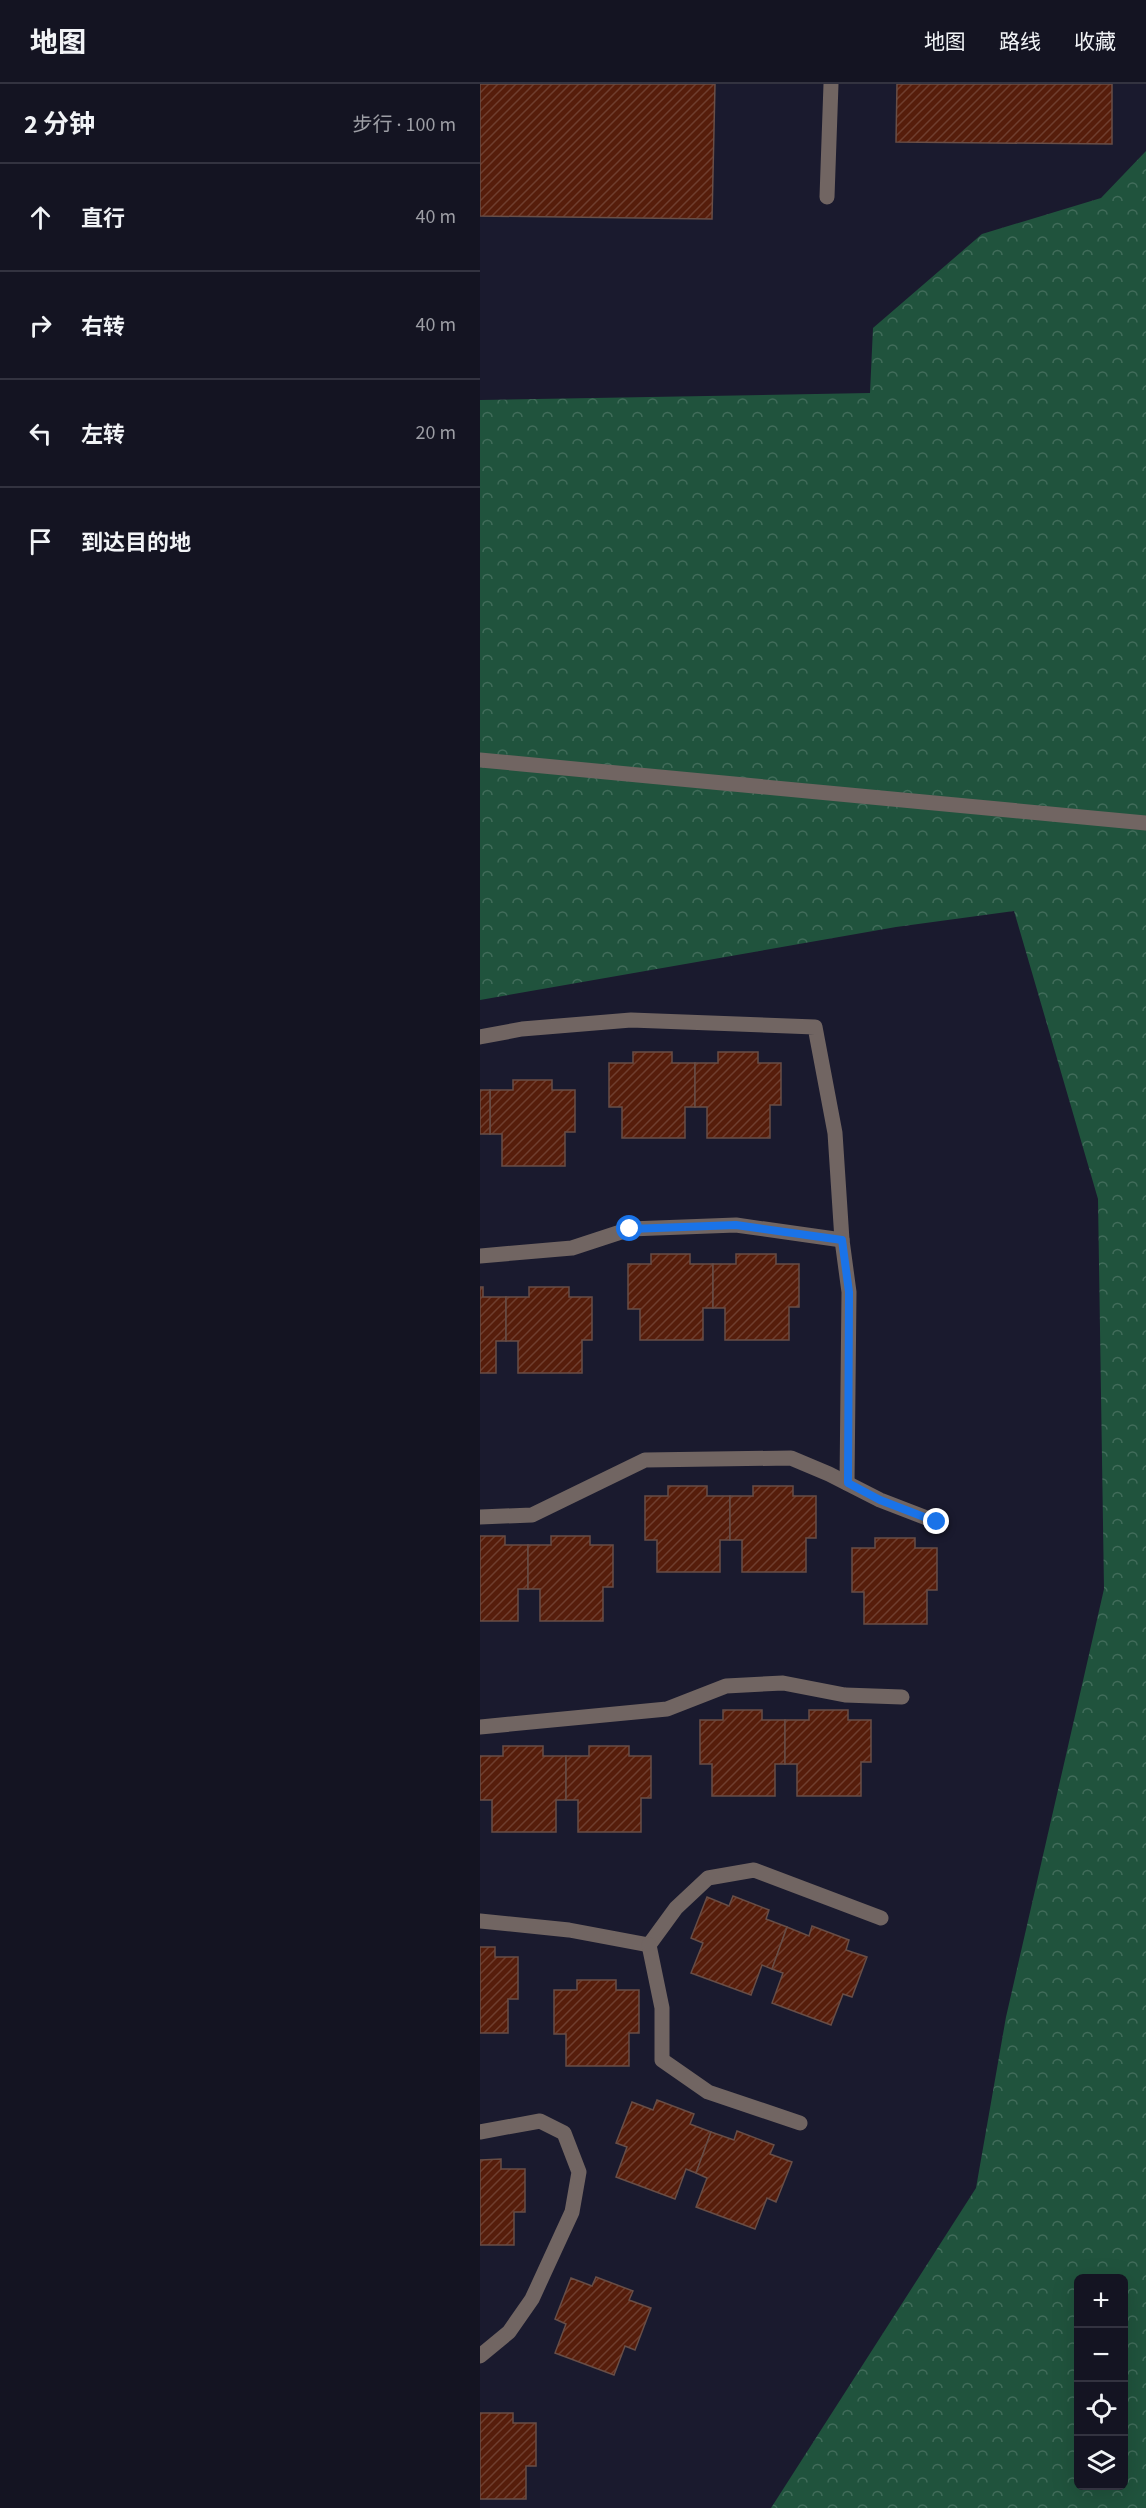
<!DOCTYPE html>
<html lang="zh">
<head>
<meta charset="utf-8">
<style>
	body { margin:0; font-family:"Source Sans 3","Noto Sans SC",sans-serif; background:#21212f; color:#f1f3f6 }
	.controls { position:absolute; right:18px; bottom:18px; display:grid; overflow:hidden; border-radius:9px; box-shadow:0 6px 24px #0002 }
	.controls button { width:54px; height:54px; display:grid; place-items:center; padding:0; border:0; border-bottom:2px solid #333340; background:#141422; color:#f1f3f6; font:30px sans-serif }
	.stop { position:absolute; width:18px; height:18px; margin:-14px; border:4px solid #1a73e8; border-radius:50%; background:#fff }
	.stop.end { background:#1a73e8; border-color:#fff; box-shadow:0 2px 6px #0008 }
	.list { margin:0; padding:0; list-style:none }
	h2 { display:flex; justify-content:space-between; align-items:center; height:78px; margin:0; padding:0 24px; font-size:26px }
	h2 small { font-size:20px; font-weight:400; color:#9d9ea5 }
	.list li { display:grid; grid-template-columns:39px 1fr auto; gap:18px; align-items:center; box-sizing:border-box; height:108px; padding:0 24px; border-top:2px solid #333340 }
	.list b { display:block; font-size:22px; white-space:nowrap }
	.list em { font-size:20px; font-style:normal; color:#9d9ea5 }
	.icon { flex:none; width:33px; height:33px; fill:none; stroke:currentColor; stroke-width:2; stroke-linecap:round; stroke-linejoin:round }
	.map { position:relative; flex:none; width:666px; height:2424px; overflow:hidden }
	header { display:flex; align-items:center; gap:36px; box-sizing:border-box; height:84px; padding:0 30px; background:#141422; border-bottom:2px solid #333340 }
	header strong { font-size:28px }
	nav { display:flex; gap:33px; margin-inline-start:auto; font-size:21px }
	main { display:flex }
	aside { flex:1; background:#141422 }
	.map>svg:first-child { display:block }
	.forest { fill:url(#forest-crowns); fill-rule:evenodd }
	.building { fill:url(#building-hatch); stroke:#684e47; stroke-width:1.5 }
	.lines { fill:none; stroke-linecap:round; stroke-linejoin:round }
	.minor { stroke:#716562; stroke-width:15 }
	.route { stroke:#1a73e8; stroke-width:8 }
</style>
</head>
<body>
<header>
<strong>地图</strong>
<nav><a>地图</a><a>路线</a><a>收藏</a></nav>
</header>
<main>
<aside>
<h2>2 分钟<small>步行 · 100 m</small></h2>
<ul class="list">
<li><svg class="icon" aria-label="ahead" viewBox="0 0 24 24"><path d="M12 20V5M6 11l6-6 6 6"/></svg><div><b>直行</b></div><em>40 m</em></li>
<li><svg class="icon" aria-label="right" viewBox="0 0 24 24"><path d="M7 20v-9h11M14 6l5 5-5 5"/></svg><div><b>右转</b></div><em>40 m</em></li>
<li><svg class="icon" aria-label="left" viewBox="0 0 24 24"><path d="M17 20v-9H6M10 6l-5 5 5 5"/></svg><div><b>左转</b></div><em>20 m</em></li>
<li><svg class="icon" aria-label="arrive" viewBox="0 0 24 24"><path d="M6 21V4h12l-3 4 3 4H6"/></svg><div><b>到达目的地</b></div></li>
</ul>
</aside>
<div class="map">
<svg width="666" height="2424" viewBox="0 0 666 2424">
	<defs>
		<pattern id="forest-crowns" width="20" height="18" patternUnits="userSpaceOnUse" patternTransform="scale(1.5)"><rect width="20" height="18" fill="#20533d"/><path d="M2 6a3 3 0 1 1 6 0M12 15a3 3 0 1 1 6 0" fill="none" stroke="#416c5a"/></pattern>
		<pattern id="building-hatch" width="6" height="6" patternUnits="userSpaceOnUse" patternTransform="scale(1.5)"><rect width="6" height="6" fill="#561d0b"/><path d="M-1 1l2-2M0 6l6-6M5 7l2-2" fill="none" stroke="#6f3e2f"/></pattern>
	</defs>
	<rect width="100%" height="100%" fill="#1a1a2e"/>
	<path class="forest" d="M666 67V2424H291L496 2104 526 1933 624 1505 618 1115 534 827 416 843 0 916V316L390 309 393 244 502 150 621 114ZM598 2194H644V2402H598Z"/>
	<g class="building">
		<path d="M0 0H235L232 135 0 132Z"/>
		<path d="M417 0H632V60L416 58Z"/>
		<path d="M153 968H192V979H215V1023H205V1054H142V1023H129V979H153Z"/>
		<path d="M238 968H278V979H301V1021H290V1054H227V1023H215V979H238Z"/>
		<path d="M33 996H72V1006H95V1048H85V1082H22V1050H10V1006H33Z"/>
		<rect x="0" y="1006" width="10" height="44"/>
		<path d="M171 1170H210V1180H233V1224H223V1256H160V1225H148V1180H171Z"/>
		<path d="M256 1170H296V1180H319V1223H309V1256H245V1224H233V1180H256Z"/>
		<path d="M0 1203H3V1213H26V1257H16V1289H0Z"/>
		<path d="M49 1203H89V1213H112V1256H102V1289H38V1257H26V1213H49Z"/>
		<path d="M188 1402H227V1412H250V1456H240V1488H177V1456H165V1412H188Z"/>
		<path d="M273 1402H313V1412H336V1454H326V1488H262V1456H250V1412H273Z"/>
		<path d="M0 1452H25V1461H48V1505H38V1537H0Z"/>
		<path d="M71 1452H110V1461H133V1503H123V1537H60V1505H48V1461H71Z"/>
		<path d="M395 1454H435V1464H457V1506H447V1540H384V1508H372V1464H395Z"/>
		<path d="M243 1626H282V1636H305V1680H295V1712H232V1680H220V1636H243Z"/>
		<path d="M329 1626H368V1636H391V1678H381V1712H317V1680H305V1636H329Z"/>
		<path d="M23 1662H63V1672H86V1716H76V1748H12V1716H0V1672H23Z"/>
		<path d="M109 1662H149V1672H171V1714H161V1748H98V1716H86V1672H109Z"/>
		<path d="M253 1812 289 1826 286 1835 307 1843 292 1885 282 1881 271 1911 211 1889 223 1859 211 1854 227 1813 249 1822Z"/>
		<path d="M332 1842 369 1856 366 1866 387 1873 372 1913 363 1910 351 1941 292 1919 303 1889 292 1885 307 1843 329 1852Z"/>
		<path d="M0 1863H15V1873H38V1915H28V1949H0Z"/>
		<path d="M97 1896H136V1906H159V1949H149V1982H86V1950H74V1906H97Z"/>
		<path d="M177 2016 214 2030 210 2040 231 2048 216 2089 206 2085 195 2115 136 2093 147 2063 136 2059 152 2018 173 2026Z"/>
		<path d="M257 2047 294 2061 290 2070 312 2078 296 2118 287 2114 275 2145 216 2123 227 2094 216 2089 231 2048 254 2056Z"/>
		<path d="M21 2075V2085H45V2128H34V2161H0V2076Z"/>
		<path d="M116 2193 153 2207 149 2216 171 2224 155 2266 145 2262 134 2291 75 2269 86 2240 75 2235 91 2194 112 2202Z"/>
		<path d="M0 2329H33V2339H56V2382H46V2415H0Z"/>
	</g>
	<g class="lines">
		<g class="minor">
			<path d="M347 113 351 0"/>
			<path d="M0 676 666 739"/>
			<path d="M0 953 42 945 151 936 335 943 355 1049 362 1156 369 1208 367 1399"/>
			<path d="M0 1172 92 1164 150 1145 256 1141 362 1156"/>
			<path d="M0 1433 52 1431 165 1376 311 1374 349 1390 400 1416 457 1438"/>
			<path d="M0 1643 187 1625 246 1602 303 1599 365 1611 422 1613"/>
			<path d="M0 1837 89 1846 169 1861 196 1824 228 1794 274 1786 401 1834"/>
			<path d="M169 1861 182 1924V1976L228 2008 320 2039"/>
			<path d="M0 2048 60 2037 84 2049 99 2088 92 2128 52 2215 29 2248 0 2272"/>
		</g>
	</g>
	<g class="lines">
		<path class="route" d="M150 1145 256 1141 362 1156 369 1208 368 1399 400 1416 457 1438"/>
	</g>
</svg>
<div class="controls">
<button>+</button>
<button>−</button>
<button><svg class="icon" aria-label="locate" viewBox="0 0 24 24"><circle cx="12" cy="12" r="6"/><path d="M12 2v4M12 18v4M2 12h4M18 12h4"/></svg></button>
<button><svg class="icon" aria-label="layers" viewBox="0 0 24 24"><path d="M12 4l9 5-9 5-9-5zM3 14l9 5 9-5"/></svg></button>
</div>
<div class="stop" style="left:150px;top:1145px"></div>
<div class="stop end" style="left:457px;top:1438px"></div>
</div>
</main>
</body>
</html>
